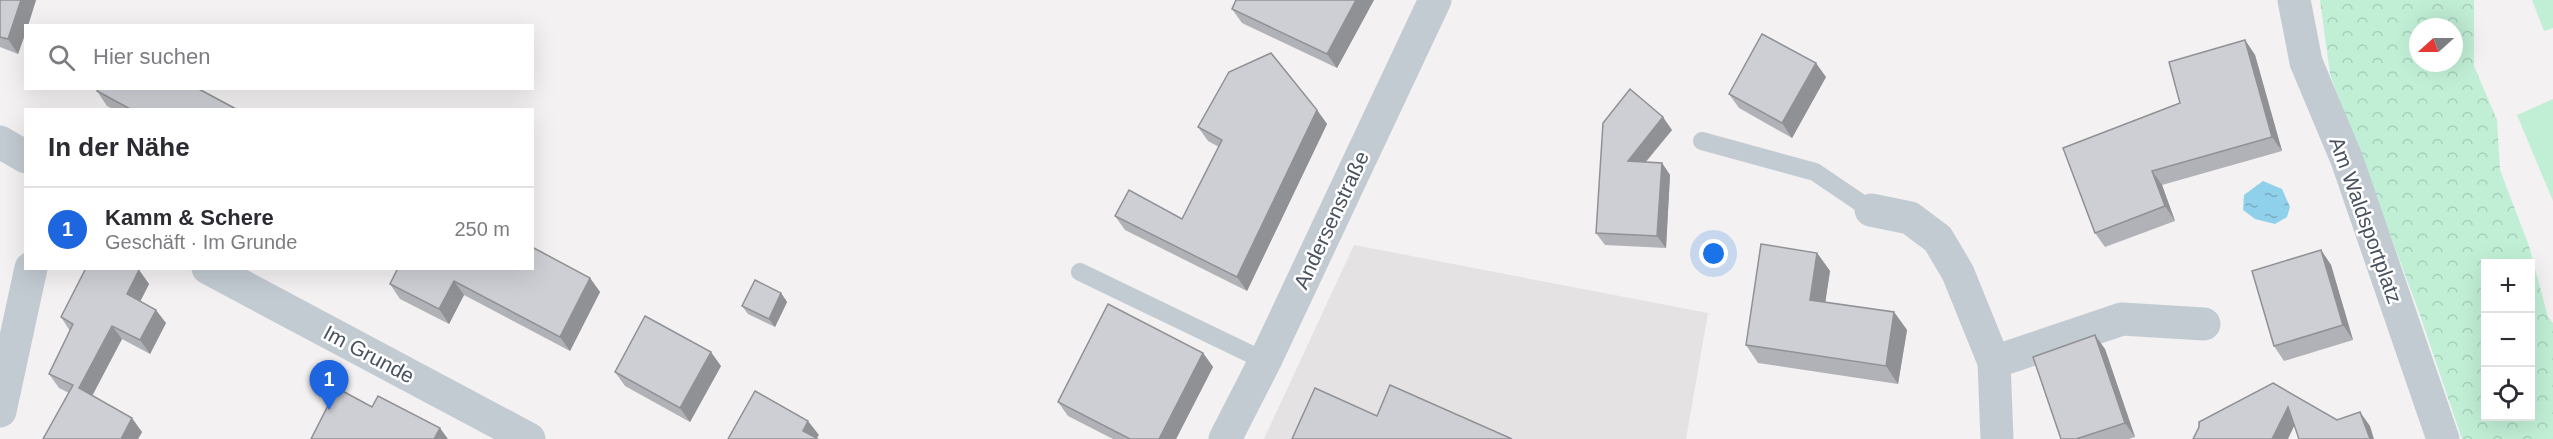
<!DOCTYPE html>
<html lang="de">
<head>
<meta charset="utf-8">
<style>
	body { margin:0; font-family:Arial,sans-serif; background:#f7f7f7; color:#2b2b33 }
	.controls { position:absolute; right:18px; bottom:18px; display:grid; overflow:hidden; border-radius:0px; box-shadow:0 6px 24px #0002 }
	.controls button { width:54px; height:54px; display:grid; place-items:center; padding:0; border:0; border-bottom:2px solid #e1e1e2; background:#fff; color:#2b2b33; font:30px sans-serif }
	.compass { position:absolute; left:2409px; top:18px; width:54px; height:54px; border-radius:50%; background:#fff; box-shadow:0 6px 24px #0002; rotate:249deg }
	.you { position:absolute; left:1714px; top:254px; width:21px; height:21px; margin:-15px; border:4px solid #fff; border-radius:50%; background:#1a73e8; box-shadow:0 0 0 9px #1a73e833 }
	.badge { display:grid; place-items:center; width:39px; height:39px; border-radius:50%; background:#1e65e0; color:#fff; font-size:20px; font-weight:700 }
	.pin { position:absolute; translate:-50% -50px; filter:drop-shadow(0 2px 3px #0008) }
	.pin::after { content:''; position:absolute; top:32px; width:21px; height:18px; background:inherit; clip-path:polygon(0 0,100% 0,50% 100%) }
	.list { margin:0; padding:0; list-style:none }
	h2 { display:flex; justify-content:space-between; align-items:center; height:78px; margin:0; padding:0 24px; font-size:26px }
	h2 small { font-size:20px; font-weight:400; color:#7c7c81 }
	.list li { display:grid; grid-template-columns:39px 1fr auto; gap:18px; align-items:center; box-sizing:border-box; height:84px; padding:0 24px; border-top:2px solid #e1e1e2 }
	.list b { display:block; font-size:22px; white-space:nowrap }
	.list p { margin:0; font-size:20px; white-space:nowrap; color:#7c7c81 }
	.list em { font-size:20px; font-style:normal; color:#7c7c81 }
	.icon { flex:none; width:33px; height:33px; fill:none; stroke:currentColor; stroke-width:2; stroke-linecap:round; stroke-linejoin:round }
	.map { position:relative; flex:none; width:2553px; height:439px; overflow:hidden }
	.search { position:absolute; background:#fff; box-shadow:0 6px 24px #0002; left:24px; top:24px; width:510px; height:66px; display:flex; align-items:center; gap:15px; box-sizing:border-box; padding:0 21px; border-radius:0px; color:#7c7c81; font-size:22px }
	.panel { position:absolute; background:#fff; box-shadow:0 6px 24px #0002; left:24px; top:108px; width:510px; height:162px; border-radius:0px }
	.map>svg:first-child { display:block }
	.education { fill:#e4e2e3 }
	.forest { fill:url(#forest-crowns); fill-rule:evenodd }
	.pitch { fill:#c1efd6 }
	.water { fill:url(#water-ripples) }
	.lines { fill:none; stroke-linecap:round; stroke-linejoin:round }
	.service { stroke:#c2cad2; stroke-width:18 }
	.minor { stroke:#c2cad2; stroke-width:33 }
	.wall { fill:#b1b2b7 }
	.shaded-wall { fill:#909195 }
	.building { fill:#cecfd5; stroke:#909195; stroke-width:1.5 }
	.labels { text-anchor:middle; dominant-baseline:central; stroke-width:5; stroke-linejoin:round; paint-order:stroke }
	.street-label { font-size:21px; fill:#49525e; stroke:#fff }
</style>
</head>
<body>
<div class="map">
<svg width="2553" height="439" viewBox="0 0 2553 439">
	<defs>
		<pattern id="forest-crowns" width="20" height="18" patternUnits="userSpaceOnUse" patternTransform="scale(1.5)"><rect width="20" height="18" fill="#c1efd6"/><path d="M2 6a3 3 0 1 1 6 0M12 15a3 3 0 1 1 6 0" fill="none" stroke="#a7cfba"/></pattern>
		<pattern id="water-ripples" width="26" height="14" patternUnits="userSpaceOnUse" patternTransform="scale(1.5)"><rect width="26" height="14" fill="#8fd1ea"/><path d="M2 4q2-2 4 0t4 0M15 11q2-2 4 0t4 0" fill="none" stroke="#77acc1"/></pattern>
	</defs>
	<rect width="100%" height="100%" fill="#f3f1f1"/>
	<path class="education" d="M1354 245 1708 313 1686 439H1264Z"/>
	<path class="forest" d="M2320 0H2474V66L2497 120 2500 170 2529 246 2548 317 2553 323V439H2462L2419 312 2330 74ZM2418 27H2454V63H2418ZM2486 264H2530V416H2486Z"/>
	<g class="pitch">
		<path d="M2532 0H2553V28L2544 31Z"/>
		<path d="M2553 99V201L2517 115Z"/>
	</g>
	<path class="water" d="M2263 181 2282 189 2290 207 2287 217 2275 224 2255 219 2243 210 2244 195Z"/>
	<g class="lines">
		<g class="service">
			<path d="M1702 141 1815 172 1871 210"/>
			<path d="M1080 272 1265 361"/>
		</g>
		<g class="minor">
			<path d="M2294 0 2306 62 2347 160 2443 439"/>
			<path d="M0 142 26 157"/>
			<path d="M1871 210 1910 218 1938 239 1958 273 1994 362 1997 439"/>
			<path d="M208 268 529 439"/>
			<path d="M1994 362 2122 319 2204 324"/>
			<path d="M0 411 31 268"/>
			<path d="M1225 439 1265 361 1435 0"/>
		</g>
	</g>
	<g class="wall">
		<path d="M0 0H36L18 54 0 47Z"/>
		<path d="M1236 0H1374L1337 68 1242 23 1232 9Z"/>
		<path d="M2245 40 2255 55 2282 151 2162 185 2175 221 2105 247 2095 233 2180 103Z"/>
		<path d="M1826 77 1792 138 1739 108 1729 94Z"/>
		<path d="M97 91 238 110H115L107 106Z"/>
		<path d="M1317 110 1327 124 1247 291 1125 230 1115 216 1182 219 1219 147 1208 141 1198 127Z"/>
		<path d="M1603 123 1672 130 1646 162 1662 163 1670 175 1666 248 1605 245 1596 233Z"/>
		<path d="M2321 250 2331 265 2353 340 2284 361 2274 346Z"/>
		<path d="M1817 253 1830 271 1825 302 1894 312 1907 330 1898 384 1758 363 1746 345Z"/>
		<path d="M398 268 590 278 600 292 570 351 464 295 449 324 400 299 390 284Z"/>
		<path d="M139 270 149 284 140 301 166 323 150 354 122 339 92 395 142 432 138 439H43L69 393 59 388 49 374 70 331 61 317Z"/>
		<path d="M781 293 787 302 775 327 748 314 742 306Z"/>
		<path d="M2105 349 2135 437 2129 439H2061Z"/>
		<path d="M1203 353 1213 367 1176 439H1113L1068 416 1058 402Z"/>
		<path d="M721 366 690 422 625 386 615 372Z"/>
	</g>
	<g class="shaded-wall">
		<path d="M21 0H36L28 26H26V32L18 54 8 39Z"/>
		<path d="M1356 0H1374L1337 68 1327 54Z"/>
		<path d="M2245 40 2255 55 2282 151 2272 137Z"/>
		<path d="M1816 63 1826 77 1792 138 1782 123Z"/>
		<path d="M1317 110 1327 124 1247 291 1237 277Z"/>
		<path d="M1663 117 1672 130 1636 173 1628 161Z"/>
		<path d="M1662 163 1670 175 1666 248 1657 236Z"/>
		<path d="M2152 171 2162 185 2175 221 2165 206Z"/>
		<path d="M2321 250 2331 265 2353 340 2343 325Z"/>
		<path d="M1817 253 1830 271 1823 318 1810 300Z"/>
		<path d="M139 270 149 284 137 308 127 294Z"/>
		<path d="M590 278 600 292 570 351 560 337Z"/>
		<path d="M454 281 464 295 449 324 439 309Z"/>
		<path d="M781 293 787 302 775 327 769 319Z"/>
		<path d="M156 310 166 323 150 354 140 340Z"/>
		<path d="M1894 312 1907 330 1898 384 1886 366Z"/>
		<path d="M112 326 122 339 89 402 79 388Z"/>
		<path d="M2095 335 2105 349 2135 437 2125 423Z"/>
		<path d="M711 352 721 366 690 422 680 408Z"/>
		<path d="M1203 353 1213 367 1176 439H1159Z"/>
		<path d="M2288 407 2297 420 2288 439H2272Z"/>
		<path d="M2360 412 2370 426 2374 439H2370Z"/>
		<path d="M132 418 142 432 138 439H121Z"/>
		<path d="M808 421 819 435 816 439 803 431Z"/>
		<path d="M440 428 448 439H434Z"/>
	</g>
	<g class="building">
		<path d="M0 0H21L8 39 0 37Z"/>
		<path d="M1236 0H1356L1327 54 1232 9Z"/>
		<path d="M1762 34 1816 63 1782 123 1729 94Z"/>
		<path d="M2245 40 2272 137 2152 171 2165 206 2095 233 2063 148 2180 103 2169 62Z"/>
		<path d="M1271 53 1317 110 1237 277 1115 216 1129 190 1182 219 1222 140 1198 127 1229 72Z"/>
		<path d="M99 88H197L238 110H132L97 91Z"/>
		<path d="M1630 89 1663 117 1628 161 1662 163 1657 236 1596 233 1603 123Z"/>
		<path d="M1761 244 1817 253 1810 300 1894 312 1886 366 1746 345Z"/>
		<path d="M532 247 590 278 560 337 454 281 439 309 390 284 398 268H532Z"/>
		<path d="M2321 250 2343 325 2274 346 2252 271Z"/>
		<path d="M86 268H136L139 270 127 294 156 310 140 340 112 326 79 388 132 418 121 439H43L73 385 49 374 73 324 61 317Z"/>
		<path d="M755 280 781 293 769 319 742 306Z"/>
		<path d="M1108 304 1203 353 1159 439H1130L1058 402Z"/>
		<path d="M645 316 711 352 680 408 615 372Z"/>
		<path d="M2095 335 2125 423 2076 439H2061L2033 357Z"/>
		<path d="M2273 383 2337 420 2360 412 2370 439H2299L2288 407 2272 439H2193L2199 427V422Z"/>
		<path d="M1390 385 1512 439H1292L1315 388 1377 416Z"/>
		<path d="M337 388 372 407 378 396 440 428 434 439H311Z"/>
		<path d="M755 391 808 421 803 431 818 439H728Z"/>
	</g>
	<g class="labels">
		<g class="street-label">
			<text transform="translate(1331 220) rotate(-65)">Andersenstraße</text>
			<text transform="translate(2366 220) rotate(70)">Am Waldsportplatz</text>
			<text transform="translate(369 354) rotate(28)">Im Grunde</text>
		</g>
	</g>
</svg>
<div class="controls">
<button>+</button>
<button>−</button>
<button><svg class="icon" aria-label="locate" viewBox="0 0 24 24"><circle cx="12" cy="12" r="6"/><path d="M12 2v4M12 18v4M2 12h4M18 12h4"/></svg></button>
</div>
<svg class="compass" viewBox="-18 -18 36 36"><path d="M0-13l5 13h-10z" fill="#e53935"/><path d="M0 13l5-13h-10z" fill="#7c7c81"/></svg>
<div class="you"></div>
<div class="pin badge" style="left:329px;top:410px">1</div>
<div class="search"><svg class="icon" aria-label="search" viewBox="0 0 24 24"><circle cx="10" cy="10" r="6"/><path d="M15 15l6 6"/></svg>Hier suchen</div>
<section class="panel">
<h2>In der Nähe<small></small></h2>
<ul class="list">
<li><span class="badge">1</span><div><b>Kamm &amp; Schere</b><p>Geschäft · Im Grunde</p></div><em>250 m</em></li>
</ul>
</section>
</div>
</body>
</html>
